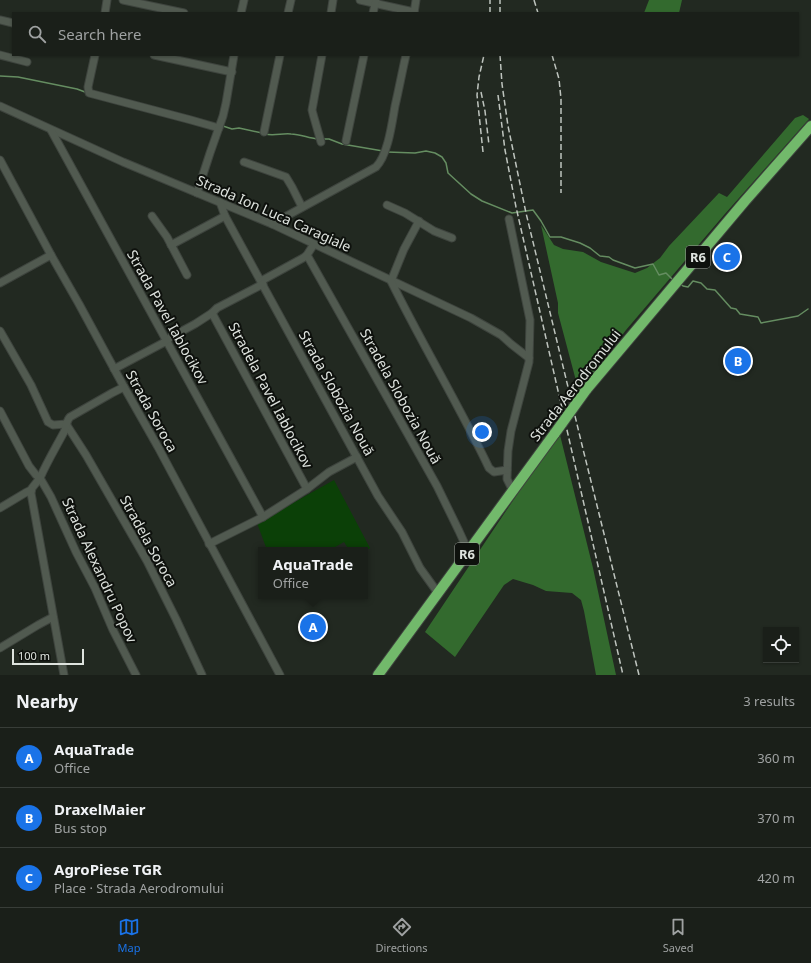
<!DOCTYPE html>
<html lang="en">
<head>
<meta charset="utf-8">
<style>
	body { margin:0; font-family:"Noto Sans",sans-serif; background:#272c26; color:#f1f3f6 }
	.controls { position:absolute; right:12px; bottom:12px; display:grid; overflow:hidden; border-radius:0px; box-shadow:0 1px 3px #0004 }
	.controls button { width:36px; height:36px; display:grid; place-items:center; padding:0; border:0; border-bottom:1px solid #383d38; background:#1a1f19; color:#f1f3f6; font:20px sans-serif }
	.scale { position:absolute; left:12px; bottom:10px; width:72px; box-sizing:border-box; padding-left:4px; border:2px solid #dee3de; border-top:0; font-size:11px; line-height:14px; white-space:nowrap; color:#dee3de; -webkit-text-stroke:3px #0e110d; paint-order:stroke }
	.you { position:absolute; left:482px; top:432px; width:14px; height:14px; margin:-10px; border:3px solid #fff; border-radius:50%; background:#1a73e8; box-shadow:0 0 0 6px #1a73e833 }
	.badge { display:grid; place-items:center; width:26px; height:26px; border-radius:50%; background:#1a73e8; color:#fff; font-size:13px; font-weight:700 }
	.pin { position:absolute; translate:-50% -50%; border:2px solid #fff; box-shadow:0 1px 4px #0006 }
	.popup { position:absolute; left:258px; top:547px; width:110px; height:52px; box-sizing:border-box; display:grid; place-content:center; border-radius:0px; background:#1a1f19; filter:drop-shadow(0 1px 3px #0005); font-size:13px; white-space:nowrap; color:#9fa2a2 }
	.popup b { font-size:15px; color:#f1f3f6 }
	.popup::after { content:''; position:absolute; left:50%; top:100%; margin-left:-8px; border:8px solid transparent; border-top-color:#1a1f19 }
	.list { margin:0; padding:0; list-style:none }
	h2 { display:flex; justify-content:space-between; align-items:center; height:52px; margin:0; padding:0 16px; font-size:17px }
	h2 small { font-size:13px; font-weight:400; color:#9fa2a2 }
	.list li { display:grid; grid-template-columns:26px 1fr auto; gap:12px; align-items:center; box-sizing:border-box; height:60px; padding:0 16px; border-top:1px solid #383d38 }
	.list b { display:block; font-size:15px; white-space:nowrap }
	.list p { margin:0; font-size:13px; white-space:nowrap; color:#9fa2a2 }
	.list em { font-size:13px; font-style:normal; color:#9fa2a2 }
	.icon { flex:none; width:22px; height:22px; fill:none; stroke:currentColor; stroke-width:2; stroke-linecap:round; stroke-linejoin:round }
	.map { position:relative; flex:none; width:811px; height:675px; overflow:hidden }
	.search { position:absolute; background:#1a1f19; box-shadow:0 1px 3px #0004; left:12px; right:12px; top:12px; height:44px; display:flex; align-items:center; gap:10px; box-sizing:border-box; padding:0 14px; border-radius:0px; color:#9fa2a2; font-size:15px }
	.sheet { height:232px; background:#1a1f19 }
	nav { display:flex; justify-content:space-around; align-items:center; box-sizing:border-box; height:56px; border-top:1px solid #383d38; background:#1a1f19; font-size:11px; color:#9fa2a2 }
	nav a { display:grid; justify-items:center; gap:2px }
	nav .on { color:#1a73e8 }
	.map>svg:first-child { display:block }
	.green { fill:#0b4007 }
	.forest { fill:#336a2e }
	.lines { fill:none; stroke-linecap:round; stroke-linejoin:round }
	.stream { stroke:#658d61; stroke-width:1.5 }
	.minor-casing { stroke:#3e443e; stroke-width:9 }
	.highway-casing { stroke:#3e443e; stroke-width:12 }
	.minor { stroke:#515a50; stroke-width:7 }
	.highway { stroke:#72b96b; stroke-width:10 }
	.rail { stroke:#bfc5bf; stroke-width:1.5; stroke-dasharray:6 3; stroke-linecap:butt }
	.highway-bridge-casing { stroke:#3e443e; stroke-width:12; stroke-linecap:butt }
	.highway-bridge { stroke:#72b96b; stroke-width:10 }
	.labels { text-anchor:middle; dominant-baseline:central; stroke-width:4; stroke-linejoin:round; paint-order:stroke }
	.shield { fill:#0e110d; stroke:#a0a49f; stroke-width:1 }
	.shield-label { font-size:13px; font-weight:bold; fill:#dee3de }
	.street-label { font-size:14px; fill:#dee3de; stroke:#0e110d }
</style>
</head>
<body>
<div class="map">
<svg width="811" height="675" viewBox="0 0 811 675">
	<rect width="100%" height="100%" fill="#222921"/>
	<path class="green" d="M334 480 370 548 365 551V550H349L344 542 330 550H267L257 523Z"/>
	<g class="forest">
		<path d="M649 0H682L679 13H644Z"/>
		<path d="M803 115 809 119 724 215 626 330 579 392 558 313V303L541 225 554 245 563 249 583 252 601 262 635 273 647 268 660 258 669 246 719 193 727 197 795 118Z"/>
		<path d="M560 435 593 568 616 675H596L584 611 581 600 572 593 546 591 533 585 513 579 504 585 455 657 425 632 520 490Z"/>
	</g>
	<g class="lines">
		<g class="stream">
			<path d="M0 76 18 77 77 89 85 92"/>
			<path d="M223 126 232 129 239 128 262 133"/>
			<path d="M265 134C274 136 283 133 291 134 300 134 308 138 317 139"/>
			<path d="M323 139H329L342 144 383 151"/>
			<path d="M387 152 415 153 426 151 435 153 442 157 446 163 448 173 471 194 482 201 512 213 533 210 541 221 550 237H561L580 243 590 248 600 256 609 257 613 260 635 268 653 264 659 275 666 273 673 280"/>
			<path d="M680 284 683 286 688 287 693 281 701 283 707 289 715 290 731 308 736 309 740 314 758 317 761 323 798 316 808 309"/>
		</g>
		<g class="minor-casing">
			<g id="minor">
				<path d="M123 0 184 13"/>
				<path d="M360 0 414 12"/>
				<path d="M105 13 107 0"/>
				<path d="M241 13 244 0"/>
				<path d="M288 13 291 0"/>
				<path d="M331 13 333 0"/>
				<path d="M373 13 376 0"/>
				<path d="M414 13 416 0"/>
				<path d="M0 20 13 23"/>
				<path d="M0 55 27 62"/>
				<path d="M95 55 88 87 89 93 191 120 219 128"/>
				<path d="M154 55 232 72"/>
				<path d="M0 106 123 162 272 224 471 318 501 335 511 344 529 358"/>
				<path d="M51 130 263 517"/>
				<path d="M264 132 280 55"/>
				<path d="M346 141 364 55"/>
				<path d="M321 142 313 114 312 110 322 55"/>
				<path d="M0 160 51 255 79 304 124 387 158 447 280 675"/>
				<path d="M244 162 286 177 292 187 302 207"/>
				<path d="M197 193 210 153 223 116 226 103 234 55"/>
				<path d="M220 202 225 216 378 496 402 532 420 568 438 593"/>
				<path d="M387 205 405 213 434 231 452 238"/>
				<path d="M152 216 167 237 187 275"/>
				<path d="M509 219 530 320 529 362 511 431 508 451 507 479 513 491"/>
				<path d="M419 221 404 249 391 281C422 344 459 405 489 468L494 472 507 470"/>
				<path d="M272 224 376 167C388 155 392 123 395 106 399 89 402 72 406 55"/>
				<path d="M171 245 225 216"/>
				<path d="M307 255 437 486 459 531 464 542 467 553"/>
				<path d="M261 281 303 258 307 255 314 244"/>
				<path d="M0 283 51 255"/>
				<path d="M212 313 307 489"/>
				<path d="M0 331 31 385 48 422 53 425 66 424 86 455 147 561 176 619 202 675"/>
				<path d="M114 369 163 343 171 337 195 324 212 313 217 308 263 284"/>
				<path d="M124 387 112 393 70 417C66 421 67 426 64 432 56 447 47 462 40 478L51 497 76 552 95 588 113 630 136 675"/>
				<path d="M0 411 29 466 36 475 40 478 32 488 31 493 64 675"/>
				<path d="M0 508 25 493 31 490"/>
				<path d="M209 544 263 517 307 489 329 472 357 457"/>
				<path d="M0 648 38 625 53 617"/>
			</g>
		</g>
		<g class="highway-casing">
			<g id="highway">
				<path d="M586 390 745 201 811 126"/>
				<path d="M378 675 555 433"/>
			</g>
		</g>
		<use href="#minor" class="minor"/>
		<use href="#highway" class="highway"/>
		<g class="rail">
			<path d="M534 0 538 13"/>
			<path d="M490 13V0"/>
			<path d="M500 13V0"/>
			<path d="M500 55 502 84 508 126 526 213 582 445 639 675"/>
			<path d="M552 55 559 79 561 99V193"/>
			<path d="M481 92 485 111 489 145"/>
			<path d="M498 95 505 150 516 207 623 675"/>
			<path d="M483 152 477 95 479 77 484 55"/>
		</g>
		<g class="highway-bridge-casing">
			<path id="highway-bridge" d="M555 433 586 390"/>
		</g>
		<use href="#highway-bridge" class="highway-bridge"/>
	</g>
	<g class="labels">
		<g class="shield">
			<rect x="686" y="246" width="24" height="22" rx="3"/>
			<rect x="455" y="543" width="24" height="22" rx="3"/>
		</g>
		<g class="shield-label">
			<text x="698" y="257">R6</text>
			<text x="467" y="554">R6</text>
		</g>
		<g class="street-label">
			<text transform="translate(274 213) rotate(24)">Strada Ion Luca Caragiale</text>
			<text transform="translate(168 317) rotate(61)">Strada Pavel Iablocikov</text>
			<text transform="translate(575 385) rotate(-52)">Strada Aerodromului</text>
			<text transform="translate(337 393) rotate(61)">Strada Slobozia Nouă</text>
			<text transform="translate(271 395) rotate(62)">Stradela Pavel Iablocikov</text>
			<text transform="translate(401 396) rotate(61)">Stradela Slobozia Nouă</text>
			<text transform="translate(152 411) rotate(61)">Strada Soroca</text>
			<text transform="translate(149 541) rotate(61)">Stradela Sorocа</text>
			<text transform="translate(100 570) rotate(65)">Strada Alexandru Popov</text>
		</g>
	</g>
</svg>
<div class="controls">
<button><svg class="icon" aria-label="locate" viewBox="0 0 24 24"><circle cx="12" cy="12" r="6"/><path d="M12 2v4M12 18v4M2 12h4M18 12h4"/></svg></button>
</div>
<div class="scale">100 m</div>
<div class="you"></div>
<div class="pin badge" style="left:313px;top:627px">A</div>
<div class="popup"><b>AquaTrade</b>Office</div>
<div class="pin badge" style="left:738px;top:361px">B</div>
<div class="pin badge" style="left:727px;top:257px">C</div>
<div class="search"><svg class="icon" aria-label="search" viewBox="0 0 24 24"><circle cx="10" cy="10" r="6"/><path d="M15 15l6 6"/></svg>Search here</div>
</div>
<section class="sheet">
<h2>Nearby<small>3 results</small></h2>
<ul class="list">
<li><span class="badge">A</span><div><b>AquaTrade</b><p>Office</p></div><em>360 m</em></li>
<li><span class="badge">B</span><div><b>DraxelMaier</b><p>Bus stop</p></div><em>370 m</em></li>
<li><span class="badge">C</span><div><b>AgroPiese TGR</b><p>Place · Strada Aerodromului</p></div><em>420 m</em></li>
</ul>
</section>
<nav>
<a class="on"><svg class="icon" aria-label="map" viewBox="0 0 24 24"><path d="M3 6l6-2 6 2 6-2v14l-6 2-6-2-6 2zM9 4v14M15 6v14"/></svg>Map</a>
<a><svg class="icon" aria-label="directions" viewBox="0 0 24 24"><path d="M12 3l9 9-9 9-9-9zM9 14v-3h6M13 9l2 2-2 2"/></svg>Directions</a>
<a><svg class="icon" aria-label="saved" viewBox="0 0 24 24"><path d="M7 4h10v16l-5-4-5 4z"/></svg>Saved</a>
</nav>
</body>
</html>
